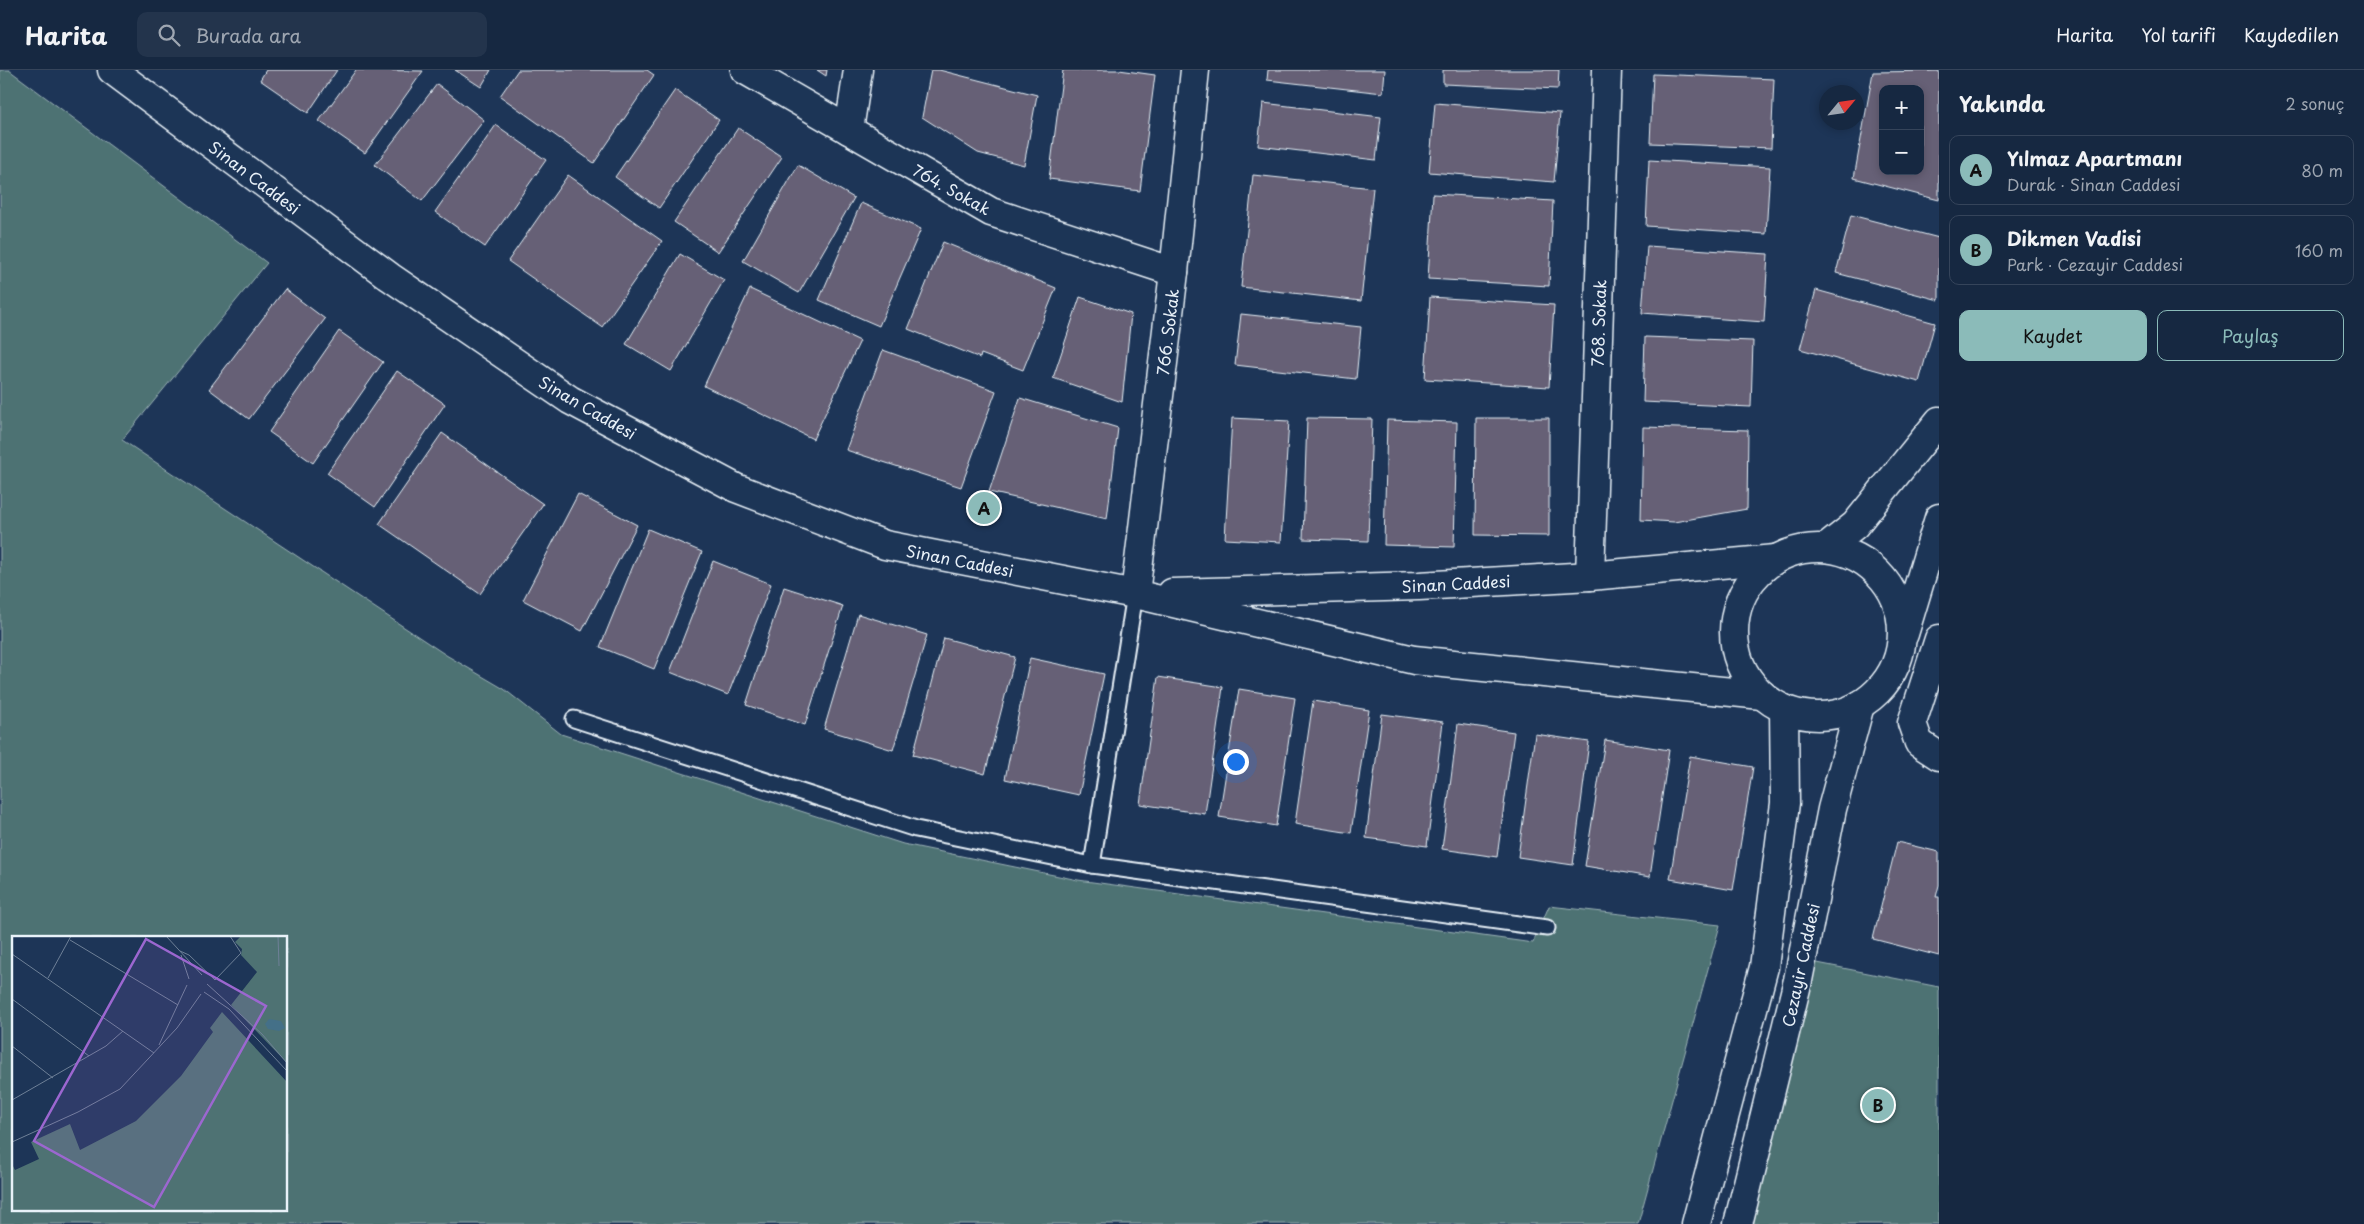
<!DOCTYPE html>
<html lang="tr">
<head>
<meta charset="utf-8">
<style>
	body { margin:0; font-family:"Playpen Sans",sans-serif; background:#23344c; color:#f1f3f6 }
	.controls { position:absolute; right:15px; top:15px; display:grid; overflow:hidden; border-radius:10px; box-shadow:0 2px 8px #0003 }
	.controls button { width:45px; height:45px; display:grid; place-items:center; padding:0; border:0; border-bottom:1px solid #35445a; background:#162841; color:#f1f3f6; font:25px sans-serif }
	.compass { position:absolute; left:1819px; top:15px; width:45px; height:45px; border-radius:50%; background:#162841; box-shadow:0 2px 8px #0003; rotate:61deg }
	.you { position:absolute; left:1235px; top:691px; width:18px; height:18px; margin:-12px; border:4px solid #fff; border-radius:50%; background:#1a73e8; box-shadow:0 0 0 8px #1a73e833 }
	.badge { display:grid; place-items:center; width:32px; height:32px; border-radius:50%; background:#8bbbb9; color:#111; font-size:16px; font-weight:700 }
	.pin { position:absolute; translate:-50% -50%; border:2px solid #fff; box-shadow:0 1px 5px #0006 }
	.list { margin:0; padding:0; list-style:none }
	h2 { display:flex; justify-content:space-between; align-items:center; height:65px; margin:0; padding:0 20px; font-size:21px }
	h2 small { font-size:16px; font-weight:400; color:#9ea6b1 }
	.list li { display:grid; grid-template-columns:32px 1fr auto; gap:15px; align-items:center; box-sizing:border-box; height:70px; margin:0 10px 10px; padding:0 10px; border:1px solid #35445a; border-radius:10px }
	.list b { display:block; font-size:19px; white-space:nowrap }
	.list p { margin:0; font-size:16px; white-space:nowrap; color:#9ea6b1 }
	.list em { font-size:16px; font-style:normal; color:#9ea6b1 }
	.actions { display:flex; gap:10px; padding:15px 20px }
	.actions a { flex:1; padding:11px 0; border:1px solid #8bbbb9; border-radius:10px; text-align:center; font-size:18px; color:#8bbbb9 }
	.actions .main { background:#8bbbb9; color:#111 }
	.icon { flex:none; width:28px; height:28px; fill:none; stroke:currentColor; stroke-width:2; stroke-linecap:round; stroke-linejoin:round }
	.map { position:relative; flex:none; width:1939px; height:1154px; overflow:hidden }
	header { display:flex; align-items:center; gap:30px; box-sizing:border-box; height:70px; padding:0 25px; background:#162841; border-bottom:1px solid #35445a }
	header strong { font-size:24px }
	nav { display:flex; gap:28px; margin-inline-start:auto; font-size:18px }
	.search { width:350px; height:45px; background:#23344c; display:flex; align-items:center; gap:12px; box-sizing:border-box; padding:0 18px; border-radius:10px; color:#9ea6b1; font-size:19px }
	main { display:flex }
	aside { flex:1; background:#162841 }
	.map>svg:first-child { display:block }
	.green { fill:#4e7273; stroke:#9bb2b6; fill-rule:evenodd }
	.building { fill:#666176; stroke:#e8f1f8; fill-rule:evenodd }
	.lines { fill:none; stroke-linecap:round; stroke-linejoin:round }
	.lane-casing { stroke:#e8f1f8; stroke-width:19 }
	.street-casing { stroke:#e8f1f8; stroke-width:31 }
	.secondary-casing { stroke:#e8f1f8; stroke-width:31 }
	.lane { stroke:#1d3557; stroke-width:15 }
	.street { stroke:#1d3557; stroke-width:28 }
	.secondary { stroke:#1d3557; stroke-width:28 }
	.labels { text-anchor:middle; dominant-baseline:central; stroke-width:4; stroke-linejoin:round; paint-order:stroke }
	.street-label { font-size:16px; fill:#e8f1f8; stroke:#1d3557 }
	.inset-road { fill:none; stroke:#6e8097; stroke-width:1 }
	.view { fill:#9c67d0; fill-opacity:0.15; stroke:#9c67d0; stroke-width:2.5 }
	.inset-edge { fill:none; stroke:#e8f1f8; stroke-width:2.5 }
</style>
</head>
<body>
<header>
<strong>Harita</strong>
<div class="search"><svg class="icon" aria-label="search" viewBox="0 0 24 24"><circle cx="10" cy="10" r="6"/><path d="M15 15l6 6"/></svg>Burada ara</div>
<nav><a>Harita</a><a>Yol tarifi</a><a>Kaydedilen</a></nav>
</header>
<main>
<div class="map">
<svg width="1939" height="1154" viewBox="0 0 1939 1154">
	<rect width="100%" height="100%" fill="#1d3557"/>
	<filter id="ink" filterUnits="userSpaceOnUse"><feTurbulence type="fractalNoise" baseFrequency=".02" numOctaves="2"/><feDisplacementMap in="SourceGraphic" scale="10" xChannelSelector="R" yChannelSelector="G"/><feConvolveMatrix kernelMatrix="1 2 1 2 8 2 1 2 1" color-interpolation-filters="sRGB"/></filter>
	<g filter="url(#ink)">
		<g class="green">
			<path d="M0 0H9L267 193 122 370 446 585 504 619 561 664 903 774 1078 810 1533 873 1549 836 1720 855 1638 1154H0ZM14 868H286V1140H14Z"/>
			<path d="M1802 890 1939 917V1154H1738Z"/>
		</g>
		<g class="building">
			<path d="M266 0H337L308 43 260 10Z"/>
			<path d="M356 0 423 1 365 83 319 51Z"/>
			<path d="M455 0H491L481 17Z"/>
			<path d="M518 0H647L654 5 594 93 500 26Z"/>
			<path d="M817 0H827L826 6Z"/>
			<path d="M931 0H939L1037 25 1024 95 978 83 922 47Z"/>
			<path d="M1063 0H1119L1155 5 1140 121 1049 109Z"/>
			<path d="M1268 0H1385L1383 23 1267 10Z"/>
			<path d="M1443 0H1559L1558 19 1443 14Z"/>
			<path d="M1939 1V130L1854 108 1873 2ZM1883 19H1920V101H1883Z"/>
			<path d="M1653 4 1774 9 1771 78 1650 73Z"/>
			<path d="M437 14 484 50 422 131 375 95Z"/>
			<path d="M675 20 719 50 659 138 615 107Z"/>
			<path d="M1263 33 1381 47 1376 90 1258 76Z"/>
			<path d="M1435 33 1560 43 1554 112 1429 102Z"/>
			<path d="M496 55 546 90 485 177 435 142Z"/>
			<path d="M738 58 782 87 718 182 674 152Z"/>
			<path d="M1649 90 1770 97 1766 164 1646 156Z"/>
			<path d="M798 95 854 128 799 223 743 191Z"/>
			<path d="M568 105 662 171 602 257 508 191Z"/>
			<path d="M1253 105 1373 118 1361 231 1241 217Z"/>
			<path d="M1433 124 1553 131 1549 216 1428 209Z"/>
			<path d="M861 133 921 159 879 256 819 230Z"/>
			<path d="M1851 145 1939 168V230L1836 203Z"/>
			<path d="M943 172 1056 218 1023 300 981 284 980 288 908 259Z"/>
			<path d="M1647 176 1768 184 1764 252 1642 243Z"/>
			<path d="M680 184 724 210 671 301 626 274Z"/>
			<path d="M285 219 325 249 249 349 209 319Z"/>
			<path d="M750 219 860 271 813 369 704 316Z"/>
			<path d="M1816 220 1935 253 1919 312 1800 279Z"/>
			<path d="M1080 227 1131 244 1122 332 1053 308Z"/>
			<path d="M1430 227 1554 235 1549 317 1425 309Z"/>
			<path d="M1241 244 1361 257 1356 309 1235 295Z"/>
			<path d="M339 261 383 292 313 393 269 362Z"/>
			<path d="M1645 267 1753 271 1751 337 1643 332Z"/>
			<path d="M883 280 996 321 961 417 846 380Z"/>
			<path d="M397 301 445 334 375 437 327 403Z"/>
			<path d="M1020 328 1118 358 1107 449 989 422Z"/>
			<path d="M1232 348 1289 351 1281 472 1225 469Z"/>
			<path d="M1307 348 1372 349 1368 471 1303 469Z"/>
			<path d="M1476 348H1549V466L1475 465Z"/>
			<path d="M1387 350 1457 352 1454 477 1384 475Z"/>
			<path d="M1643 357 1748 360 1747 439 1674 452 1641 450Z"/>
			<path d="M442 363 543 434 480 524 379 454Z"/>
			<path d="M578 424 637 455 582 561 523 530Z"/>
			<path d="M648 459 702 482 654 599 600 577Z"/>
			<path d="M713 491 771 514 728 625 670 602Z"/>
			<path d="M784 517 843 536 805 655 746 635Z"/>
			<path d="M858 544 927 565 893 680 824 659Z"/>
			<path d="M944 568 1015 587 985 704 913 685Z"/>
			<path d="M1030 588 1104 604 1079 725 1005 709Z"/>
			<path d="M1158 607 1223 617 1205 744 1140 734Z"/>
			<path d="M1239 619 1295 628 1276 756 1219 747Z"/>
			<path d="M1313 631 1369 640 1351 763 1295 754Z"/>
			<path d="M1382 644 1443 652 1427 776 1366 768Z"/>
			<path d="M1458 654 1514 662 1497 787 1442 779Z"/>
			<path d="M1535 664 1589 672 1573 795 1518 787Z"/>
			<path d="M1605 670 1669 680 1650 807 1585 796Z"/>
			<path d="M1690 686 1753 697 1733 820 1670 809Z"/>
			<path d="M1897 772 1939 782V815L1936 827H1939V886L1873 869Z"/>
		</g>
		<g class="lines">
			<g class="lane-casing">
				<g id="lane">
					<path d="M574 649 916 759 1092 795 1547 858"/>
					<path d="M1092 795 1135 524"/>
				</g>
			</g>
			<g class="street-casing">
				<g id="street">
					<path d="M745 0 991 142 1174 202"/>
					<path d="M849 60 858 0"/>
					<path d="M1590 506 1607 0"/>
					<path d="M1135 524 1174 202 1195 0"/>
					<path d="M1939 569 1912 653 1919 673 1939 686"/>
				</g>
			</g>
			<g class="secondary-casing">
				<g id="secondary">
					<path d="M112 0 390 207 570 330 736 418 885 475 1135 524 1414 590 1762 625"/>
					<circle cx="1818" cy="562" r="84"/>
					<path d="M1826 478 1855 455 1939 351"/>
					<path d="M1172 523 1419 516 1590 506 1775 489"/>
					<path d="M1904 564 1939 448"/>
					<path d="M1696 1154 1764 897 1785 733 1784 639"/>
					<path d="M1738 1154 1798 910 1832 739 1860 635"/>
				</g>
			</g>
			<use href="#lane" class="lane"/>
			<use href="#street" class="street"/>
			<use href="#secondary" class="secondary"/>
		</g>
	</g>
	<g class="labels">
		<g class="street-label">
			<text transform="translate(255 107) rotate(37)">Sinan Caddesi</text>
			<text transform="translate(952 119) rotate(29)">764. Sokak</text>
			<text transform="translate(1598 253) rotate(-88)">768. Sokak</text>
			<text transform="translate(1167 262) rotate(-83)">766. Sokak</text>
			<text transform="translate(588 337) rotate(30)">Sinan Caddesi</text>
			<text transform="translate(960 490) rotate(11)">Sinan Caddesi</text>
			<text transform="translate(1456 513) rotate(-3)">Sinan Caddesi</text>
			<text transform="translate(1800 895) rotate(-78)">Cezayir Caddesi</text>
		</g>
	</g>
	<g transform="translate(12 866)">
		<rect width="275" height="275" fill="#1d3557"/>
		<path d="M229 0H275V127L219 69 245 36 229 19 230 13 223 6ZM210 76 275 146V275H0V228L3 234 27 223 19 206 58 188 68 214 124 185 169 140 201 96 198 92Z" fill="#4e7273"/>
		<path d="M257 83 269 85 273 92 267 95 256 93 253 88Z" fill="#447088"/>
		<path class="inset-road" d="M154 0 190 39M266 0 267 30M58 4 166 69M168 15 177 19 203 44 229 17 218 0M0 18 142 117M169 19 177 43M36 42 59 0M195 48 250 98 275 127M192 56 217 73 275 135M0 63 77 120M147 109 175 49M0 110 41 142M0 164 94 110 111 95M0 206 66 176 108 153 165 92 189 58"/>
		<path class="view" d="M134 3 254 70 142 271 22 205Z"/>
		<rect width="275" height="275" class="inset-edge"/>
	</g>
</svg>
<div class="controls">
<button>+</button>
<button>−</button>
</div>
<svg class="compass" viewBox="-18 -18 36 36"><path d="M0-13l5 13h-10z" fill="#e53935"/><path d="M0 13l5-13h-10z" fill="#9ea6b1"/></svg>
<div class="you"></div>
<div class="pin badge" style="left:984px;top:438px">A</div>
<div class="pin badge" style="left:1878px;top:1035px">B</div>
</div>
<aside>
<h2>Yakında<small>2 sonuç</small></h2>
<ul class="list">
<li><span class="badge">A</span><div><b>Yılmaz Apartmanı</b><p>Durak · Sinan Caddesi</p></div><em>80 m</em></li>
<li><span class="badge">B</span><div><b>Dikmen Vadisi</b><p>Park · Cezayir Caddesi</p></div><em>160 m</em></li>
</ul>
<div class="actions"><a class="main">Kaydet</a><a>Paylaş</a></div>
</aside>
</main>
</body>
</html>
